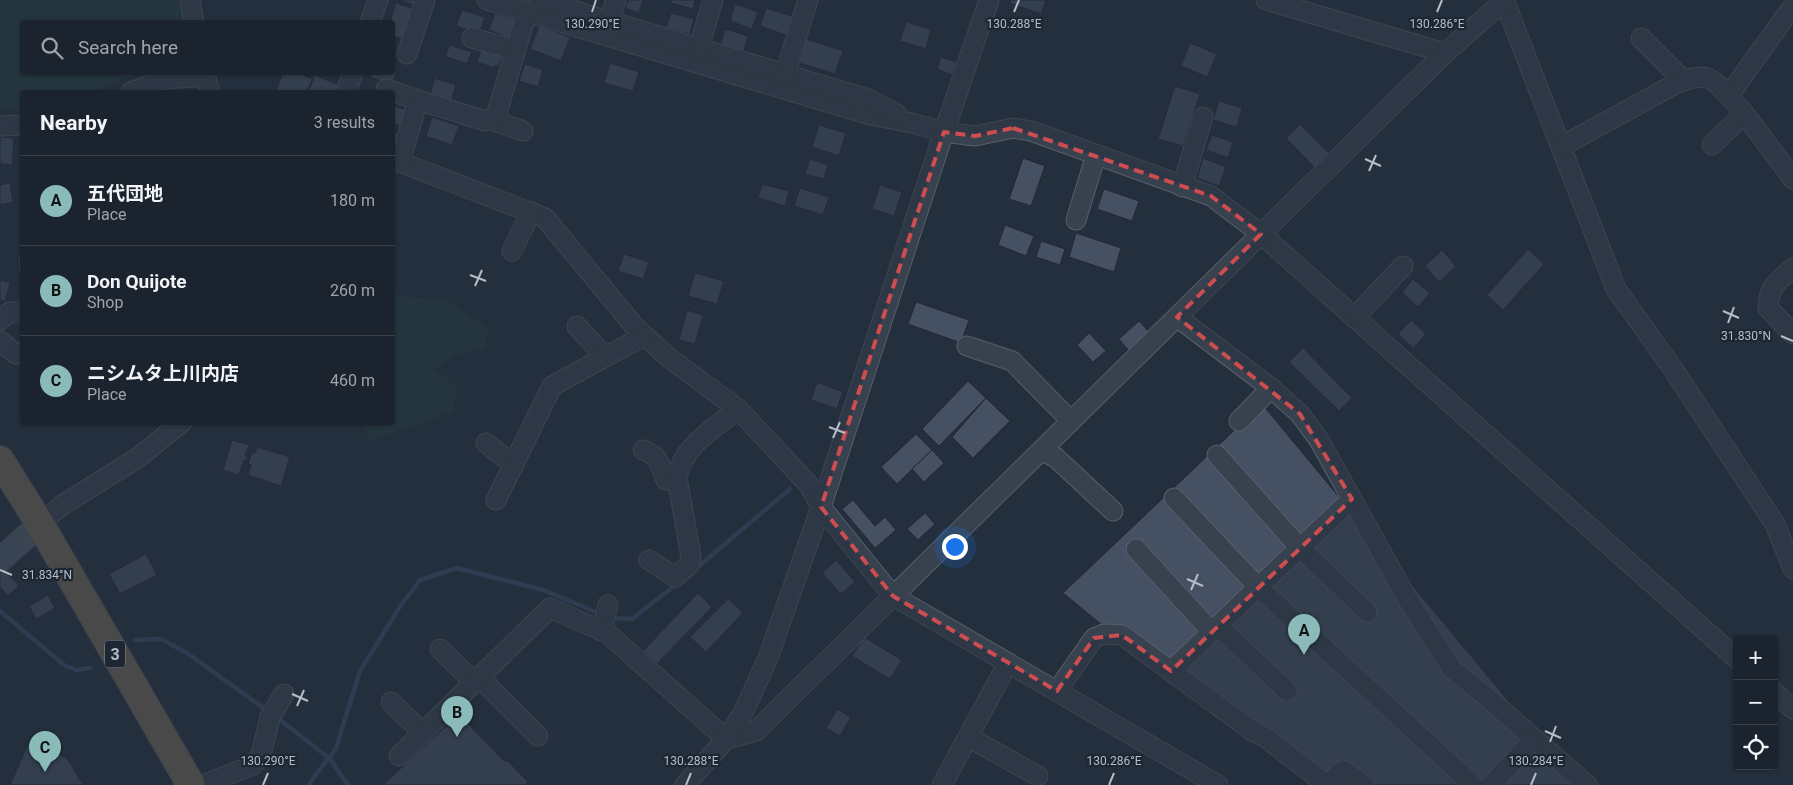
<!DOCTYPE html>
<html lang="en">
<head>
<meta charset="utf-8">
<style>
	body { margin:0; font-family:Roboto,"Noto Sans JP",sans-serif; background:#242b36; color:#f1f3f6 }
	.controls { position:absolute; right:15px; bottom:15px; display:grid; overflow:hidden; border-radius:5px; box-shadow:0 1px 4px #0004 }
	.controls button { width:45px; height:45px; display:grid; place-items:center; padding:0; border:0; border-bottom:1px solid #39404a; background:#1b232e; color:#f1f3f6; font:25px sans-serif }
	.you { position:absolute; left:954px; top:546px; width:18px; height:18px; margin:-12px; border:4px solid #fff; border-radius:50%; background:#1a73e8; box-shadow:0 0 0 8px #1a73e833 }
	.badge { display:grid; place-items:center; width:32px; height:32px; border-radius:50%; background:#8bbbb9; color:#111; font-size:16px; font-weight:700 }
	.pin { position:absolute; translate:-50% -41px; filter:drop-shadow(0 1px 2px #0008) }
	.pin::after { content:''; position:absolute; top:26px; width:18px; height:15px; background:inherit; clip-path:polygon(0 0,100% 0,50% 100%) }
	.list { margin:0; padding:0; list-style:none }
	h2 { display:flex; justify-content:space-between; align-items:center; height:65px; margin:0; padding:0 20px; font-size:21px }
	h2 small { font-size:16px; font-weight:400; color:#a0a4aa }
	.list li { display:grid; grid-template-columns:32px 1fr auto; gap:15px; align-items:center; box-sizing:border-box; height:90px; padding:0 20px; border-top:1px solid #39404a }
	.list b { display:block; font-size:19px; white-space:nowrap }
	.list p { margin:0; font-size:16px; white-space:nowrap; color:#a0a4aa }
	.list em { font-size:16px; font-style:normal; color:#a0a4aa }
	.icon { flex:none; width:28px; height:28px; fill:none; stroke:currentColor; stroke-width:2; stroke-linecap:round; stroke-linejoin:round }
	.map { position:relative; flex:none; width:1793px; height:785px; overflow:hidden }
	.search { position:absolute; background:#1b232e; box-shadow:0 1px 4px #0004; left:20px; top:20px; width:375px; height:55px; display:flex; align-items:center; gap:12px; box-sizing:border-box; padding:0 18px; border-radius:5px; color:#a0a4aa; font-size:19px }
	.panel { position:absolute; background:#1b232e; box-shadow:0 1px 4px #0004; left:20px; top:90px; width:375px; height:335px; border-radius:5px }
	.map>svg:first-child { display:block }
	.green { fill:#263c3f }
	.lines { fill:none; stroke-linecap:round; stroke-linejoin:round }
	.stream { stroke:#394c67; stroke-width:4.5 }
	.building { fill:#455162; stroke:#1f2835 }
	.minor-casing { stroke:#565f6c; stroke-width:21 }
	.major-casing { stroke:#414a57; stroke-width:26 }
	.highway-casing { stroke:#434c59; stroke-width:30 }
	.minor { stroke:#38414e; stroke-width:19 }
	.major { stroke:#56606e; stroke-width:24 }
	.highway { stroke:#746855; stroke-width:28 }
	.marked { fill:none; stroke:#ce4d50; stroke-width:4; stroke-dasharray:10 6; stroke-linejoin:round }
	.ticks { fill:none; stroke:#b4bcc9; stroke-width:2 }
	.labels { text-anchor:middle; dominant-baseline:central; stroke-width:4.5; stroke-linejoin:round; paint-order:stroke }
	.shield { fill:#1d2633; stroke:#878f9c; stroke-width:1 }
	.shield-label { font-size:16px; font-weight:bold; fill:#b4bcc9 }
	.ticks-label { font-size:12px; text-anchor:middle; fill:#b4bcc9; stroke:#1d2633; stroke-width:4.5; stroke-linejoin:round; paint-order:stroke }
</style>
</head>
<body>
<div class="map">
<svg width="1793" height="785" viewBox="0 0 1793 785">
	<rect width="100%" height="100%" fill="#242f3e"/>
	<g class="green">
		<path d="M0 0H179L184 22H22V72L144 73 119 79 97 92H22V109H0Z"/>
		<path d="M393 295 447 301 488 328 485 348 457 354 435 368 456 387 454 411 370 441 363 423 392 422Z"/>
	</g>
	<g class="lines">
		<g class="stream">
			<path d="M694 570 790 489"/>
			<path d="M0 611 64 665 76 670 90 668"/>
			<path d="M611 618 632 619 678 583"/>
			<path d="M135 640 161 639 187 653 269 712"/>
			<path d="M275 716 330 759 348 785"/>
			<path d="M309 785C317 771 328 761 336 748L360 671 399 608 420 580 457 568 543 590 601 614"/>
		</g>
	</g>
	<g class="building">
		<path d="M398 0H417L415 5Z"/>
		<path d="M628 0H643L639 13 625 8Z"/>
		<path d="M671 0H695L693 9 671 3Z"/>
		<path d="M1011 0H1046L1041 14 1010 3Z"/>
		<path d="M396 3 418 10 407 40 392 36V22H390Z"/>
		<path d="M735 4 758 12 752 29 730 21Z"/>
		<path d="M766 8 795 17 789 36 760 26Z"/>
		<path d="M462 10 485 17 479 34 456 26Z"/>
		<path d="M495 13 519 21 512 39 489 30Z"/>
		<path d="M671 13 694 19 690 34 666 28Z"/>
		<path d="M906 22 931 29 926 49 900 41Z"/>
		<path d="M539 26 570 37 561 61 530 49Z"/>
		<path d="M725 29 748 36 743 54 720 47Z"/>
		<path d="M806 39 843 51 835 74 799 63Z"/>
		<path d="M1190 43 1217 54 1207 77 1181 66Z"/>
		<path d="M450 45 472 52 467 64 445 56Z"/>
		<path d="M482 48 503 55 499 66 495 65 494 68 477 62Z"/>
		<path d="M941 57 957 62 952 75 937 69Z"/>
		<path d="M610 63 639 72 633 91 604 83Z"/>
		<path d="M525 64 543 70 538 87 519 81Z"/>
		<path d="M392 69 397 70 392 85 370 77 372 72H392Z"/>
		<path d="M283 72H296L312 79 307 92 276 91Z"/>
		<path d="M315 75 343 87 341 92H308Z"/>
		<path d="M435 78 456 85 451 102 430 94Z"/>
		<path d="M1175 86 1200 94 1183 146 1158 139Z"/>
		<path d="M1219 101 1242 108 1237 127 1213 120Z"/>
		<path d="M392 105 406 110 400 126 392 124Z"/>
		<path d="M432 117 459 126 452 145 426 136Z"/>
		<path d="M1300 124 1332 156 1317 170 1286 138Z"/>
		<path d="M819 125 846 133 839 156 812 147Z"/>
		<path d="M392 131 399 134 392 151Z"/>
		<path d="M1212 135 1233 142 1228 158 1206 150Z"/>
		<path d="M0 137 14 138 12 165 0 164Z"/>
		<path d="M1023 158 1045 166 1031 206 1009 199Z"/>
		<path d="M1203 158 1226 167 1219 186 1197 178Z"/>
		<path d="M810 159 828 165 824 179 805 174Z"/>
		<path d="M10 183 13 202 0 205V185Z"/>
		<path d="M762 184 789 191 785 206 758 198Z"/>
		<path d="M880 185 902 192 894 216 872 209Z"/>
		<path d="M800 188 829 197 823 215 794 206Z"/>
		<path d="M1104 189 1139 201 1132 221 1097 209Z"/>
		<path d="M1005 225 1034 236 1026 256 998 245Z"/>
		<path d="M1076 233 1121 248 1114 272 1069 257Z"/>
		<path d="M1041 241 1065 249 1060 265 1036 257Z"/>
		<path d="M1528 249 1544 264 1503 310 1487 295Z"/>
		<path d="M1442 250 1456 266 1439 282 1425 266Z"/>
		<path d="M624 254 649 262 643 279 618 271Z"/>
		<path d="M18 257H22V274H19Z"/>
		<path d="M695 273 724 281 717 304 688 296Z"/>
		<path d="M1413 279 1430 293 1418 307 1402 292Z"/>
		<path d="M0 280 10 283 5 301 0 300Z"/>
		<path d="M916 302 969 320 961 343 908 324Z"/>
		<path d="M687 310 703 315 695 344 679 340Z"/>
		<path d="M1411 320 1426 334 1413 348 1398 334Z"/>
		<path d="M1139 321 1151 334 1130 352 1119 339Z"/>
		<path d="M1089 333 1106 351 1093 362 1077 345Z"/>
		<path d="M1303 348 1352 398 1339 411 1289 362Z"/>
		<path d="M968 381 986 398 939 446 922 429Z"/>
		<path d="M817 382 843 392 837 409 811 400Z"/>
		<path d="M986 398 1010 421 973 458 952 437Z"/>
		<path d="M1262 404 1578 785H1331L1214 717 1063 593Z"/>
		<path d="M916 434 932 450 897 484 881 467Z"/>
		<path d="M232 440 249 445 245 456H248L247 460H244L239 475 223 470Z"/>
		<path d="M257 447 290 457 281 486 248 475 251 465 248 464 252 452 255 453Z"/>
		<path d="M932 450 944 463 924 482 912 469Z"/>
		<path d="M853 500 875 526 885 517 896 530 875 548 842 509Z"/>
		<path d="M925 513 935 524 918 540 907 529Z"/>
		<path d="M146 554 157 575 120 594 109 574Z"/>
		<path d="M836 560 855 582 841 594 822 573Z"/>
		<path d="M4 570 19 586 8 596 0 587V573Z"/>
		<path d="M698 593 712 607 657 664 643 651Z"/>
		<path d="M48 595 55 608 36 619 29 606Z"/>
		<path d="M728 599 743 613 706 652 690 637Z"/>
		<path d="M864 637 902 660 890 679 852 656Z"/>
		<path d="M837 709 851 717 840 736 826 728Z"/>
		<path d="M459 714 505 762 507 760 528 782 525 785H383Z"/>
		<path d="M29 742 67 758 83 785H10Z"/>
	</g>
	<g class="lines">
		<g class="minor-casing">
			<g id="minor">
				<path d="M190 0 194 22"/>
				<path d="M487 0 870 115 912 123 944 132 975 136 1013 128 1031 131 1211 196 1261 234 1737 659"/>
				<path d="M539 0 868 99 898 115"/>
				<path d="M1266 0 1445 53"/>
				<path d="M1504 0 1616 289 1673 369 1775 524 1793 569"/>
				<path d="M609 21 616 0"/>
				<path d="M370 22 378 0"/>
				<path d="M472 38 516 50"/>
				<path d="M1641 38 1684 81"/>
				<path d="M699 48 713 0"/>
				<path d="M407 54 425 0"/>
				<path d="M204 72 210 92"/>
				<path d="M785 74 808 0"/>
				<path d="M386 89 418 100"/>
				<path d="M131 92 165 79 205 76"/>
				<path d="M346 92 353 72"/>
				<path d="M1729 95 1793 6"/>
				<path d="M489 119 523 131"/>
				<path d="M0 126 22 125"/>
				<path d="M1712 145 1744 114"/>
				<path d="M1562 146 1677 83C1687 80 1697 75 1707 78 1725 82 1779 161 1793 179"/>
				<path d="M392 159 545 218 635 327 668 357 738 409 809 485 821 507 893 596 1218 785"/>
				<path d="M400 162 418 100 485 121 496 116 527 12"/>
				<path d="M1182 187 1203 117"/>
				<path d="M1076 220 1096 155"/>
				<path d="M512 251 531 212"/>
				<path d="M1793 268C1778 281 1768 287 1768 308L1793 334"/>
				<path d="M1177 317 1271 388 1300 414 1319 440 1408 600 1451 668 1489 699 1587 785"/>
				<path d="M1354 318 1403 266"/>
				<path d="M0 320 10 312H22"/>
				<path d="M577 326 605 357"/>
				<path d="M0 341 16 354"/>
				<path d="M967 346 1012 361 1071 421"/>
				<path d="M1239 421 1271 388"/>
				<path d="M486 443 514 465"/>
				<path d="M643 450C659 455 660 466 666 480"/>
				<path d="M1041 451 1055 457 1113 511"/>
				<path d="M1217 455 1300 548 1367 612"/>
				<path d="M1174 498 1258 587 1352 499"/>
				<path d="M496 500 552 386 644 336"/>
				<path d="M40 524 61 506 139 457 182 422"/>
				<path d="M1136 549 1212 632"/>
				<path d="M649 560 675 577 689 565 691 556 677 478C682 446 715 428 738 409"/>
				<path d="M1218 626 1287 691"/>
				<path d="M602 631 608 605"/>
				<path d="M440 649 475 683"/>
				<path d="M1171 671 1258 587 1473 785"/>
				<path d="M480 678 538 736"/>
				<path d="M1057 691 1094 638 1104 634 1122 635 1251 730 1265 737 1327 785 1343 770 1364 785"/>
				<path d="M1774 692 1793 709"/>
				<path d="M391 702 423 733"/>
				<path d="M968 737 1038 776"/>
				<path d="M726 739 756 731 1445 53 1505 0"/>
				<path d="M399 756 550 608 607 633 726 739"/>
				<path d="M203 785 253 765 261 755 270 717 284 694"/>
				<path d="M685 785 726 739 743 713 768 658 821 507 944 132 989 0"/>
				<path d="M942 785 1008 663"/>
				<path d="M1491 785 1534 739"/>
			</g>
		</g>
		<g class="major-casing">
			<path id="major" d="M0 560 40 524"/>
		</g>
		<g class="highway-casing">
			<path id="highway" d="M0 460 40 524 191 785"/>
		</g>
		<use href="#minor" class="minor"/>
		<use href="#major" class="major"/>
		<use href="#highway" class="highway"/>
	</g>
	<path d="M0 0H1793V785H0ZM1013 128 1211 196 1261 234 1177 317 1300 414 1352 499 1171 671 1122 635 1094 638 1057 691 893 596 821 507 944 132 975 136Z" fill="#242f3e" fill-opacity=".55" fill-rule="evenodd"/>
	<path class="marked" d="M1013 128 1211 196 1261 234 1177 317 1300 414 1352 499 1171 671 1122 635 1094 638 1057 691 893 596 821 507 944 132 975 136Z"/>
	<path class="ticks" d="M592 12 596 0M1014 12 1019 0M1437 12 1442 0M1365 159 1381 166M1369 171 1376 155M470 275 486 281M475 286 482 270M1723 311 1739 318M1728 323 1734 307M1781 336 1793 341M829 427 845 433M833 438 840 422M0 570 12 575M1187 579 1203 586M1191 590 1198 574M292 694 308 701M297 706 304 690M1545 731 1561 738M1550 742 1556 726M263 785 268 773M686 785 691 773M1109 785 1114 773M1531 785 1536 773"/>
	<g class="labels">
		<rect class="shield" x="105" y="640.5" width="20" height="27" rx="4"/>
		<g class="shield-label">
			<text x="115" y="654">3</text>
		</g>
	</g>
	<g class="ticks-label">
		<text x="1014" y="28">130.288°E</text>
		<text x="1437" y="28">130.286°E</text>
		<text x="592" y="28">130.290°E</text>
		<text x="1746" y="340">31.830°N</text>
		<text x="47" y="579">31.834°N</text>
		<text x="268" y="765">130.290°E</text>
		<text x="691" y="765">130.288°E</text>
		<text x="1114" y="765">130.286°E</text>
		<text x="1536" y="765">130.284°E</text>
	</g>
</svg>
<div class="controls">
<button>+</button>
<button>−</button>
<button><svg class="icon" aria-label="locate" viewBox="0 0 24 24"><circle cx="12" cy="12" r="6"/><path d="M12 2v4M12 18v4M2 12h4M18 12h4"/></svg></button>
</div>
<div class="you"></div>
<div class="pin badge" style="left:1304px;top:655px">A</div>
<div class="pin badge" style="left:457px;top:737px">B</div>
<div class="pin badge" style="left:45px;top:772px">C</div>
<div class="search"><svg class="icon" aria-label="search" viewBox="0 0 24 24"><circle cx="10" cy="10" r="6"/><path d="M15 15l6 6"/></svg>Search here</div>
<section class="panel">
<h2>Nearby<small>3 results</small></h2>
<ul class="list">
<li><span class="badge">A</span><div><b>五代団地</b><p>Place</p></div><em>180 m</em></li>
<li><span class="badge">B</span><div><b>Don Quijote</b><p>Shop</p></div><em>260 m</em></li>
<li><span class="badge">C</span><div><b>ニシムタ上川内店</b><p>Place</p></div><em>460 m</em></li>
</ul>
</section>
</div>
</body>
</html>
